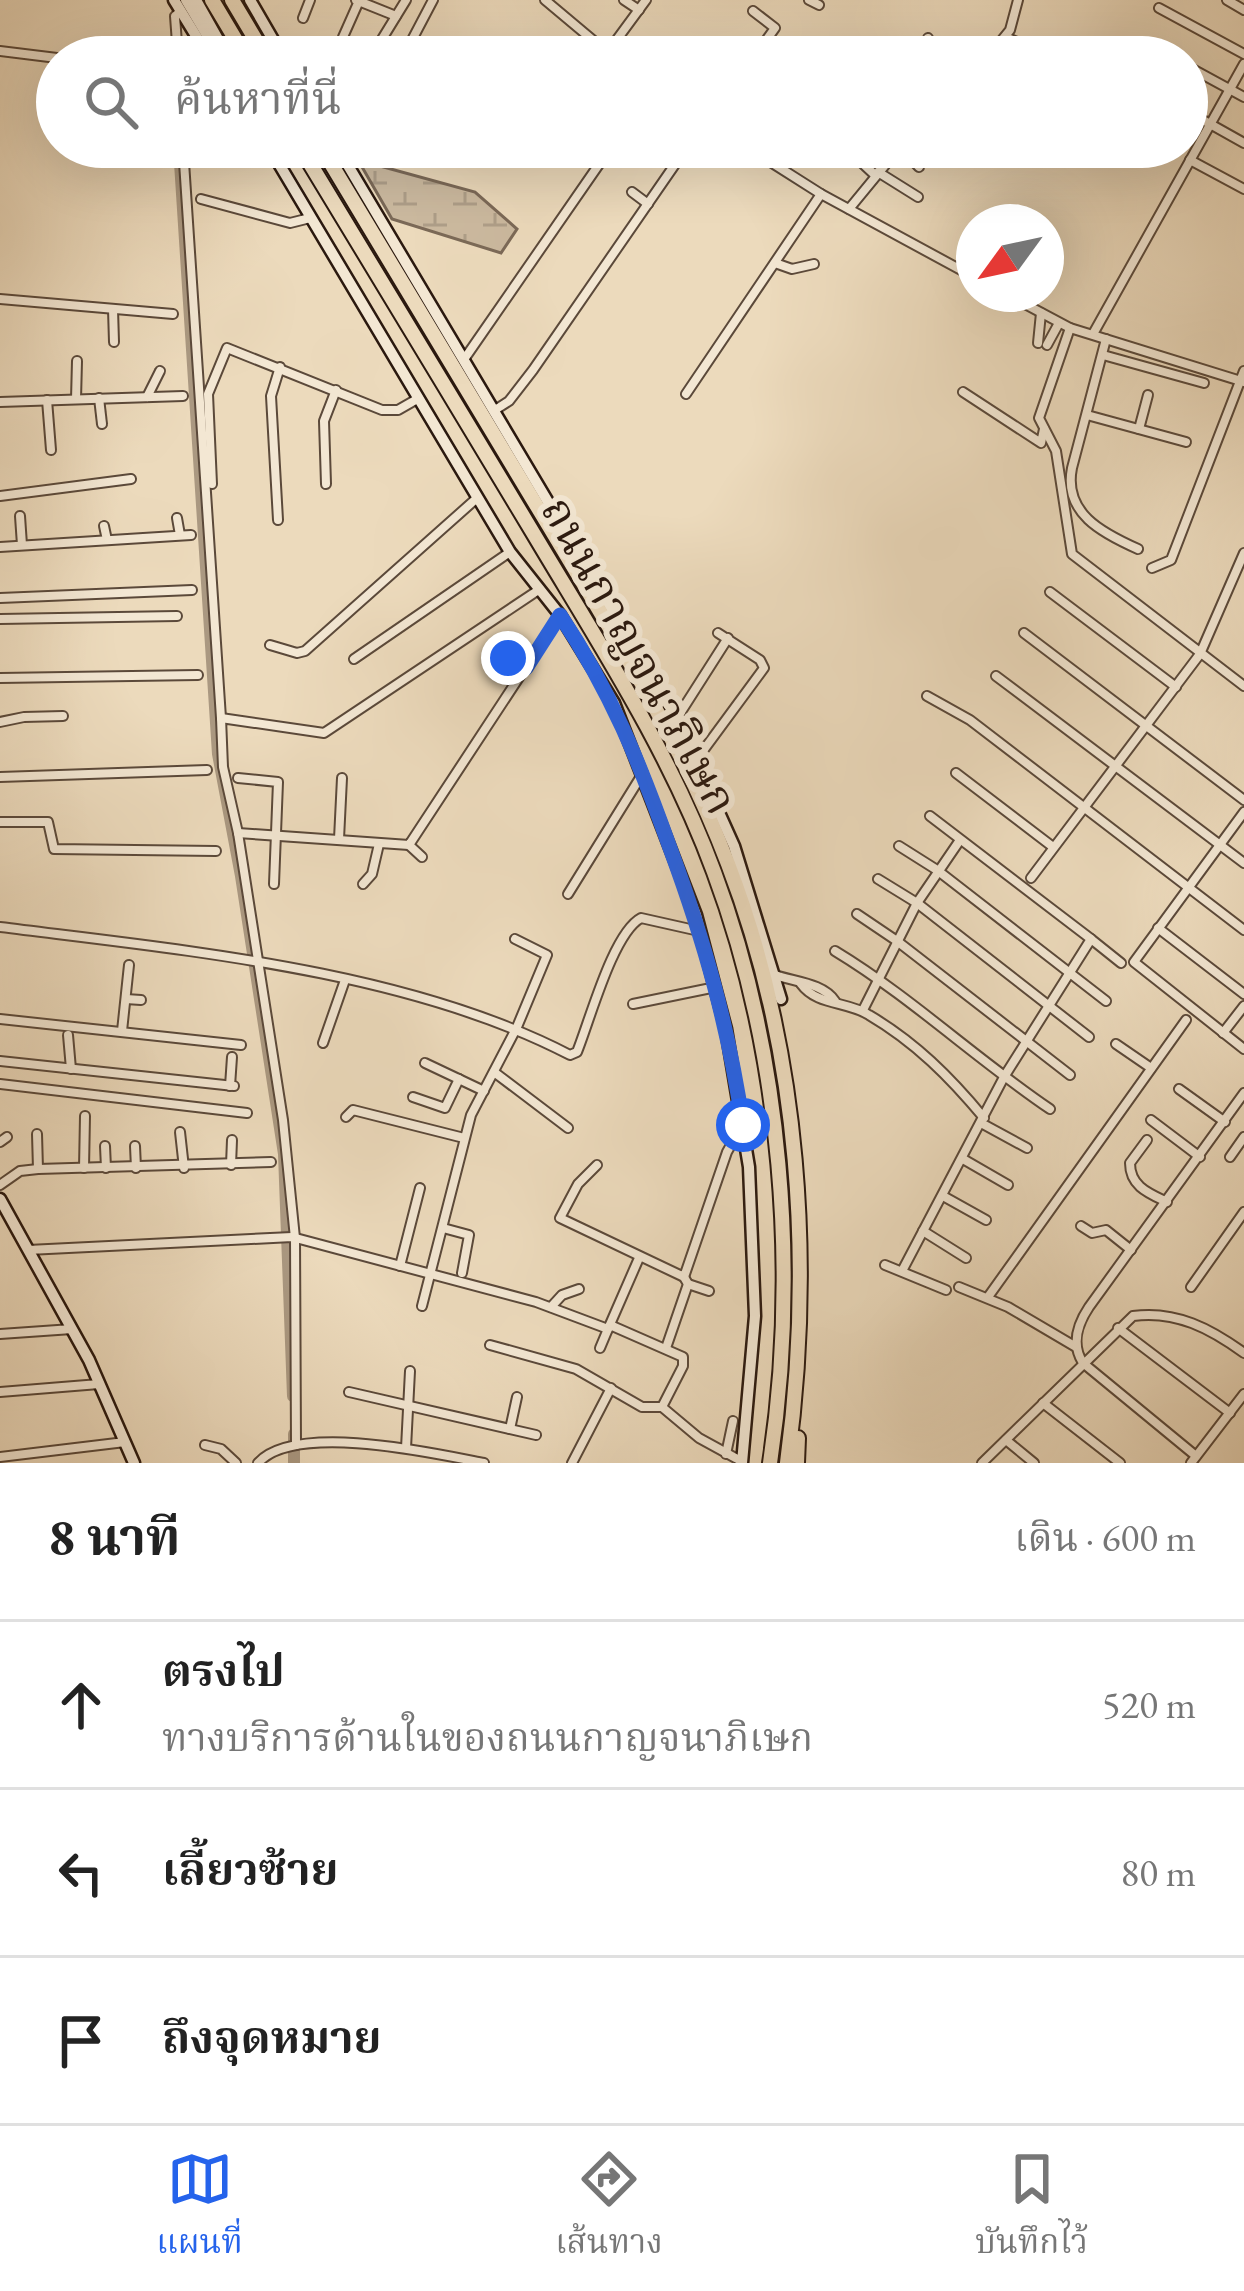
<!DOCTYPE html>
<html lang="th">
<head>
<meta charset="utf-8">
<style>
	body { margin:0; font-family:"EB Garamond","Noto Serif Thai",serif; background:#f2f2f2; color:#222 }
	.compass { position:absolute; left:956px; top:204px; width:108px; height:108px; border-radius:50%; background:#fff; box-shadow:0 12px 48px #0002; rotate:237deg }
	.stop { position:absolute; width:36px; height:36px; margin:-27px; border:9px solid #2563eb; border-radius:50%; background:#fff }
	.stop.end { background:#2563eb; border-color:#fff; box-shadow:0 3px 12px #0008 }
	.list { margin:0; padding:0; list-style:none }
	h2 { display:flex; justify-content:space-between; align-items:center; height:156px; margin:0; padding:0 48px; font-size:51px }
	h2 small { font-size:39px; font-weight:400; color:#767676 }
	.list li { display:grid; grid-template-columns:78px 1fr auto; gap:36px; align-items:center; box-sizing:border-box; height:168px; padding:0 48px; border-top:3px solid #e0e0e0 }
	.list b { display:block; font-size:45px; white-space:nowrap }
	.list p { margin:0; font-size:39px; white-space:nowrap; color:#767676 }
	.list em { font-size:39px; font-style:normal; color:#767676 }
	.icon { flex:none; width:66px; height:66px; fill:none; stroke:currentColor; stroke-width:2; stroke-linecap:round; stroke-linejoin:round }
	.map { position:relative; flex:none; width:1244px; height:1463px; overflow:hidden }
	.search { position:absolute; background:#fff; box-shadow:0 12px 48px #0002; left:36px; right:36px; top:36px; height:132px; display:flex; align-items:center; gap:30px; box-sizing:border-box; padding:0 42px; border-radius:66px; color:#767676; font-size:45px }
	.sheet { height:660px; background:#fff }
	nav { display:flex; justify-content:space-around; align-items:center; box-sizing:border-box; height:168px; border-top:3px solid #e0e0e0; background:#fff; font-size:33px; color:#767676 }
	nav a { display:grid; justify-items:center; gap:6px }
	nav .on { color:#2563eb }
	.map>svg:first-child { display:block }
	.wetland { fill:url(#wetland-marsh); stroke:#7b6957; stroke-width:3 }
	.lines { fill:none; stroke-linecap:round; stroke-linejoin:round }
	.river { stroke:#aa9881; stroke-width:12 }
	.street-casing { stroke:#5b493a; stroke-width:12 }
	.secondary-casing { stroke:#2b190f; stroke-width:15 }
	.highway-casing { stroke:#2b190f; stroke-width:18 }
	.street { stroke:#f3e7d3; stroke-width:8 }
	.secondary { stroke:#f3e7d3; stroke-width:10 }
	.highway { stroke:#ecdabc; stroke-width:14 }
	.route { stroke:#2563eb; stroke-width:15 }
	.labels { text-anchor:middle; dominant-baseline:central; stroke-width:12; stroke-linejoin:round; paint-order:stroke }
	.street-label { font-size:45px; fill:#2b190f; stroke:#f3e7d3 }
</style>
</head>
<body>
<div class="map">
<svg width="1244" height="1463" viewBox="0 0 1244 1463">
	<defs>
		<pattern id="wetland-marsh" width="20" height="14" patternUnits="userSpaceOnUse" patternTransform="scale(3)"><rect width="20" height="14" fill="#cbb99f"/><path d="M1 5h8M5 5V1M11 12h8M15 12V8" fill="none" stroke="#ae9e88"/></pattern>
	</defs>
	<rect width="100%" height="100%" fill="#ecdabc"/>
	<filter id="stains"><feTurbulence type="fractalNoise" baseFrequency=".00167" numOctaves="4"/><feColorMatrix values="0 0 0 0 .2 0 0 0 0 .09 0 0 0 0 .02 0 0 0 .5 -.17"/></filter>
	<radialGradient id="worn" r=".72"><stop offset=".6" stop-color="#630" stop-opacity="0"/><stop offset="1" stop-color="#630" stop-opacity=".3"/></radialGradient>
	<path class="wetland" d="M358 160 475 192 517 229 501 253 392 219Z"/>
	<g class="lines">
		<g class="river">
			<path d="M179 147 218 754 241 876 284 1154 293 1396"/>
			<path d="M294 1434V1463"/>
		</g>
		<g class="street-casing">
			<g id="street">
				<path d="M356 0 396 16"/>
				<path d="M545 0 613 57"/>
				<path d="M624 0 639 10"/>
				<path d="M809 0 819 5"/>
				<path d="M1227 0 1244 10"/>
				<path d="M1159 8 1244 54"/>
				<path d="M753 11 775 28 754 57"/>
				<path d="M303 18 310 0"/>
				<path d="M343 37 359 1"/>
				<path d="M1006 37 1048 57"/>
				<path d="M928 38 929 49 938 57"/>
				<path d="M1155 49 1170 57"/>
				<path d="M0 51 57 58"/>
				<path d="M607 53 646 0"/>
				<path d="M178 57 175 16 181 11"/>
				<path d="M371 57 406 0"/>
				<path d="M403 57 433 0"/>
				<path d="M988 57 1010 30 1018 0"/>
				<path d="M1187 66 1244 97"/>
				<path d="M1187 111 1244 143"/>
				<path d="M183 147 221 718"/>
				<path d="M747 147 821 194 974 277"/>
				<path d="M845 147 875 175"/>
				<path d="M900 147 919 167"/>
				<path d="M661 148 681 157"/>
				<path d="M1190 160 1244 189"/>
				<path d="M878 172 918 197"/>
				<path d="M632 192 648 204"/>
				<path d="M201 199 290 223 310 218"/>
				<path d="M849 209 900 147"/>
				<path d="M775 263 792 269 814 264"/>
				<path d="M1006 294 1070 328 1244 382"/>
				<path d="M0 299 173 314"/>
				<path d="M113 309 114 342"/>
				<path d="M1070 328 1039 418 1056 451 1072 554 1244 686"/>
				<path d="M1093 334 1244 64"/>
				<path d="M1106 339 1072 468C1063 513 1102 533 1138 549"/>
				<path d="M1038 343 1041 313"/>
				<path d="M1047 345 1059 323"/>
				<path d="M1103 355 1204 383"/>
				<path d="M465 358 611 147"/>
				<path d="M963 392 1041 443 1044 429"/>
				<path d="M686 394 821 194"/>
				<path d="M147 397 160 371"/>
				<path d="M99 398 102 424"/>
				<path d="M76 399 77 361"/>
				<path d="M47 400 51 450"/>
				<path d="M0 402 183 396"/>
				<path d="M495 410 509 401 533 370 687 147"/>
				<path d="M1087 415 1186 442"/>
				<path d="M1139 429 1148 395"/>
				<path d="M212 484 208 394 227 348 382 410H398L419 398"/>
				<path d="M326 484 324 421 336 390"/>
				<path d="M0 496 131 479"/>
				<path d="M20 516 22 545"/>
				<path d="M177 518 180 535"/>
				<path d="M278 520 271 396 280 367"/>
				<path d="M104 526 107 540"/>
				<path d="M0 547 191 535"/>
				<path d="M1152 568 1171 560 1244 371"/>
				<path d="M1050 592 1176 687"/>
				<path d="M0 598 192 590"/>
				<path d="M0 619 177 616"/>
				<path d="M1024 633 1244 800"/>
				<path d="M270 645 297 653 305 651 477 498"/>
				<path d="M508 658 526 668"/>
				<path d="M354 659 510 552"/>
				<path d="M996 676 1244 863"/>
				<path d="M0 678 198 675"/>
				<path d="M927 696 970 720 1244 930"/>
				<path d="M677 718 728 638"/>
				<path d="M0 722 24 717 63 716"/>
				<path d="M697 759 764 668 760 660 718 633"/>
				<path d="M956 773 1053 847"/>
				<path d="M0 777 207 770"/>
				<path d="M238 778 278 782 274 884"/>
				<path d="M1244 812 1134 962 1244 1049"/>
				<path d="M0 822H48L54 849 216 851"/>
				<path d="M238 833 409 845 560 615"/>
				<path d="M339 839 342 778"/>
				<path d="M409 845 422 857"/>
				<path d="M899 846 937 870 1106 1001"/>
				<path d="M1031 878 1200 654 1244 553"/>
				<path d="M878 879 917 903 1089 1037"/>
				<path d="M363 884 372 874 379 844"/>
				<path d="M568 894 643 773"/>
				<path d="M857 914 897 941 1070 1075"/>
				<path d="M0 927C182 950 407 970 570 1055L577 1052C590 1020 613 933 641 918L699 931"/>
				<path d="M1158 928 1244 994"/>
				<path d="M1091 939 1121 963"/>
				<path d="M835 951C911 997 976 1059 1050 1109"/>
				<path d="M775 975C795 982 823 983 835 1001"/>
				<path d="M801 984C817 1006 847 1001 869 1015 915 1042 950 1077 984 1118"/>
				<path d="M126 999 141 1000"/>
				<path d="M633 1004 716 987"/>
				<path d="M863 1010 917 903 960 840"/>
				<path d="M0 1019 241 1045"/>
				<path d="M122 1031 129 965"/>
				<path d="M1223 1033 1244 1006"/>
				<path d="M68 1035 71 1069"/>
				<path d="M323 1043 345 980"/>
				<path d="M1116 1044 1151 1068"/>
				<path d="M0 1061 234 1086"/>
				<path d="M425 1063 484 1091"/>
				<path d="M494 1072 568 1128"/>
				<path d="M0 1084 247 1113"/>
				<path d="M230 1086 232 1057"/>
				<path d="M1179 1089 1225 1122"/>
				<path d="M413 1097 445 1108 459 1079"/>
				<path d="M346 1117 353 1110 464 1138"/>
				<path d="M1151 1120 1200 1157"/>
				<path d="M981 1123 1027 1148"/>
				<path d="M180 1132 184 1168"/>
				<path d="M37 1134 38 1169"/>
				<path d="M1147 1140 1130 1163C1130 1186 1148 1193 1167 1202"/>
				<path d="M0 1142 7 1137"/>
				<path d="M105 1146 106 1168"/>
				<path d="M135 1146 136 1168"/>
				<path d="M1230 1157 1244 1137"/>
				<path d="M963 1159 1008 1185"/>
				<path d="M231 1165 232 1140"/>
				<path d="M597 1165 578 1184 560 1218 684 1277 727 1152 741 1127"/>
				<path d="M84 1168 85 1116"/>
				<path d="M0 1185 20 1171 38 1169 271 1162"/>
				<path d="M943 1196 986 1220"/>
				<path d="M1081 1226 1092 1233 1106 1230 1131 1250"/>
				<path d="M443 1228 469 1235 462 1273"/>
				<path d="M923 1231 966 1258"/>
				<path d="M28 1250 292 1237 536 1302 608 1329 639 1258"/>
				<path d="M885 1265 946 1290"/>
				<path d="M400 1266 420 1188"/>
				<path d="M902 1271 1004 1077 1091 939 930 816"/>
				<path d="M688 1284 709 1291"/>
				<path d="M959 1287 1008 1307 1076 1347"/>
				<path d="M1191 1287 1244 1212"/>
				<path d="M988 1297 1186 1020"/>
				<path d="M422 1306 471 1115 517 1027 547 955 515 939"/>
				<path d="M551 1307 562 1295 579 1289"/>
				<path d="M610 1325 683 1357V1366L662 1407 699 1438 741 1461"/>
				<path d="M1118 1328 1230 1413"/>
				<path d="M0 1334 72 1329"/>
				<path d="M490 1345 576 1369 642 1407H662"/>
				<path d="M600 1348 608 1329"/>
				<path d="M666 1348 688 1284 684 1277"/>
				<path d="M0 1392 99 1384"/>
				<path d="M349 1392 536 1435"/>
				<path d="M1043 1403 1120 1463"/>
				<path d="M510 1429 517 1397"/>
				<path d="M1006 1440 1034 1463"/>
				<path d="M205 1445 221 1449 236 1463"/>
				<path d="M296 1445 295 1238 283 1120 238 833 223 767 221 718 324 733 540 589"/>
				<path d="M406 1448 410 1371"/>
				<path d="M726 1454 733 1421"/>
				<path d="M1196 1456 1083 1363C1071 1344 1077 1325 1089 1307L1244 1093"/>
				<path d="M0 1457 125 1442"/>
				<path d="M258 1463C295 1422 433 1453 484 1463"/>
				<path d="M572 1463 611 1388"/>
				<path d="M982 1463 1133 1316C1176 1310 1211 1329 1244 1353"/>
				<path d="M1191 1463 1244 1394"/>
			</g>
		</g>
		<g class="secondary-casing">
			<g id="secondary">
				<path d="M174 0 209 57"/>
				<path d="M186 0 220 57"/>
				<path d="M196 0 228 57"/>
				<path d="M250 0 283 57"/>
				<path d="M269 147 510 552 560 615 614 703 696 915 726 1029 749 1167 755 1316 742 1463"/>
				<path d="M337 147 677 719 734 846 781 999"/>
				<path d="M0 1199 89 1360 134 1463"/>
			</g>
		</g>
		<g class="highway-casing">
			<g id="highway">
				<path d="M212 0 246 57"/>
				<path d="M232 0 266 57"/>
				<path d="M300 147C379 277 457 406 535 536 600 645 670 752 714 872 782 1054 799 1272 770 1463"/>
				<path d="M321 147C397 274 473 401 550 528 615 637 683 745 728 864 800 1051 814 1265 787 1463"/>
				<path d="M797 1463 798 1438"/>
			</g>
		</g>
		<use href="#street" class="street"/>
		<use href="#secondary" class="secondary"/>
		<use href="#highway" class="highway"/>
	</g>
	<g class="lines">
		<path class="route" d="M508 658 526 668 560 615C611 692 639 761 670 848 705 943 728 1025 743 1125"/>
	</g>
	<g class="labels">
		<g class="street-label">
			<text transform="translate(640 655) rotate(61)">ถนนกาญจนาภิเษก</text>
		</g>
	</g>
	<rect width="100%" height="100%" filter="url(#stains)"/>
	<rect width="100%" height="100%" fill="url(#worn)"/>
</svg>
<svg class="compass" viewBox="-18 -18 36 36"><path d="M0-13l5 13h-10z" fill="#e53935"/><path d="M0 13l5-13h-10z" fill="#767676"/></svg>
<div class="stop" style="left:743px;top:1125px"></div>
<div class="stop end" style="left:508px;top:658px"></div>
<div class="search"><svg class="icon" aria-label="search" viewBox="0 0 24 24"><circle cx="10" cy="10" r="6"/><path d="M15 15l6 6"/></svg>ค้นหาที่นี่</div>
</div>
<section class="sheet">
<h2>8 นาที<small>เดิน · 600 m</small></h2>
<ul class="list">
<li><svg class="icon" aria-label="ahead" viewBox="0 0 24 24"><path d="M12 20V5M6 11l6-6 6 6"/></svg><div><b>ตรงไป</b><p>ทางบริการด้านในของถนนกาญจนาภิเษก</p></div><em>520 m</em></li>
<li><svg class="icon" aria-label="left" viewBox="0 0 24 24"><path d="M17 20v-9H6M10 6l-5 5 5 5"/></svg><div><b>เลี้ยวซ้าย</b></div><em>80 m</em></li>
<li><svg class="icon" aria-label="arrive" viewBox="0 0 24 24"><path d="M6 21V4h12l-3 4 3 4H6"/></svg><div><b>ถึงจุดหมาย</b></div></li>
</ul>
</section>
<nav>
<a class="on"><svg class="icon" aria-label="map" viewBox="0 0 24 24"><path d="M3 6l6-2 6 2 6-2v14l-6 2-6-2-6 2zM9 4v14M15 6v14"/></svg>แผนที่</a>
<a><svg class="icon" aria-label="directions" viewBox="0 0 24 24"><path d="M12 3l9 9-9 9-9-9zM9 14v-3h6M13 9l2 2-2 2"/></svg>เส้นทาง</a>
<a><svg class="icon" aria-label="saved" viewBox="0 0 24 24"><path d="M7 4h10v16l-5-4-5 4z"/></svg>บันทึกไว้</a>
</nav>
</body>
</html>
